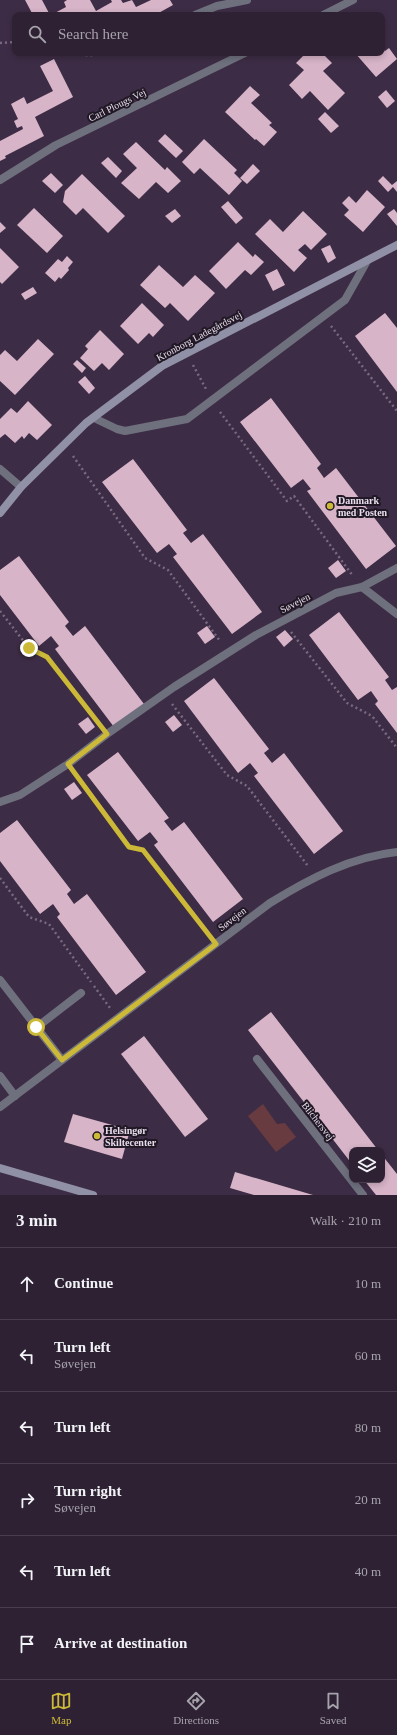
<!DOCTYPE html>
<html lang="en">
<head>
<meta charset="utf-8">
<style>
	body { margin:0; font-family:"Times New Roman",serif; background:#3a2e40; color:#f1f3f6 }
	.controls { position:absolute; right:12px; bottom:12px; display:grid; overflow:hidden; border-radius:8px; box-shadow:0 2px 6px #0003 }
	.controls button { width:36px; height:36px; display:grid; place-items:center; padding:0; border:0; border-bottom:1px solid #493e4f; background:#2e2134; color:#f1f3f6; font:20px sans-serif }
	.stop { position:absolute; width:12px; height:12px; margin:-9px; border:3px solid #ccb938; border-radius:50%; background:#fff }
	.stop.end { background:#ccb938; border-color:#fff; box-shadow:0 1px 4px #0008 }
	.list { margin:0; padding:0; list-style:none }
	h2 { display:flex; justify-content:space-between; align-items:center; height:52px; margin:0; padding:0 16px; font-size:17px }
	h2 small { font-size:13px; font-weight:400; color:#a7a3ac }
	.list li { display:grid; grid-template-columns:26px 1fr auto; gap:12px; align-items:center; box-sizing:border-box; height:72px; padding:0 16px; border-top:1px solid #493e4f }
	.list b { display:block; font-size:15px; white-space:nowrap }
	.list p { margin:0; font-size:13px; white-space:nowrap; color:#a7a3ac }
	.list em { font-size:13px; font-style:normal; color:#a7a3ac }
	.icon { flex:none; width:22px; height:22px; fill:none; stroke:currentColor; stroke-width:2; stroke-linecap:round; stroke-linejoin:round }
	.map { position:relative; flex:none; width:397px; height:1195px; overflow:hidden }
	.search { position:absolute; background:#2e2134; box-shadow:0 2px 6px #0003; left:12px; right:12px; top:12px; height:44px; display:flex; align-items:center; gap:10px; box-sizing:border-box; padding:0 14px; border-radius:8px; color:#a7a3ac; font-size:15px }
	.sheet { height:484px; background:#2e2134 }
	nav { display:flex; justify-content:space-around; align-items:center; box-sizing:border-box; height:56px; border-top:1px solid #493e4f; background:#2e2134; font-size:11px; color:#a7a3ac }
	nav a { display:grid; justify-items:center; gap:2px }
	nav .on { color:#ccb938 }
	.map>svg:first-child { display:block }
	.green { fill:#673b40 }
	.building { fill:#d7b4c8 }
	.lines { fill:none; stroke-linecap:round; stroke-linejoin:round }
	.path { stroke:#796a80; stroke-width:2.5; stroke-dasharray:2 3; stroke-linecap:butt }
	.lane { stroke:#6f707e; stroke-width:8 }
	.street { stroke:#6f707e; stroke-width:8 }
	.secondary { stroke:#9091a7; stroke-width:8 }
	.route { stroke:#ccb938; stroke-width:5 }
	.poi-dot { fill:#ccb938; stroke:#201824; stroke-width:1.5 }
	.labels { text-anchor:middle; dominant-baseline:central; stroke-width:4; stroke-linejoin:round; paint-order:stroke }
	.street-label { font-size:10px; fill:#e8dded; stroke:#201824 }
	.poi-label { font-size:10px; font-weight:bold; fill:#e8dded; stroke:#201824; text-anchor:start }
</style>
</head>
<body>
<div class="map">
<svg width="397" height="1195" viewBox="0 0 397 1195">
	<rect width="100%" height="100%" fill="#3d2c45"/>
	<path class="green" d="M263 1104 277 1124 285 1123 296 1137 276 1152 248 1116Z"/>
	<g class="building">
		<path d="M25 0H42L50 15H33Z"/>
		<path d="M67 0H90L96 11 112 2 111 0H121L123 3 132 0 136 7 151 0H170L173 5 155 15H128L127 12 121 15H51L66 7 64 2Z"/>
		<path d="M382 48 385 51 389 48 397 59 376 77 355 53H382Z"/>
		<path d="M306 53H322L332 63 323 71 345 93 328 110 310 91 302 99 289 85 304 70 296 63Z"/>
		<path d="M54 59 73 97 35 117 44 136 5 156 6 158 0 161V141L23 129 22 126 17 128 14 121 18 119 11 104 24 97 27 104 53 91 40 66Z"/>
		<path d="M250 86 260 95 251 103 272 123 269 125 277 132 264 146 256 139 255 140 225 112Z"/>
		<path d="M386 90 395 101 387 108 378 97Z"/>
		<path d="M325 112 339 126 331 133 318 119Z"/>
		<path d="M165 134 183 151 176 158 158 141Z"/>
		<path d="M204 139 237 170 234 173 242 181 229 195 200 168 194 174 182 162Z"/>
		<path d="M136 142 165 170 167 167 181 181 168 193 156 182 139 199 121 183 137 168 123 154Z"/>
		<path d="M108 157 122 171 116 178 101 163Z"/>
		<path d="M253 164 260 171 247 184 240 178Z"/>
		<path d="M51 173 63 185 55 193 42 181Z"/>
		<path d="M82 174 125 216 108 233 83 208 76 215 63 202 65 191Z"/>
		<path d="M383 176 392 185 397 181V192L393 187 388 192 378 181Z"/>
		<path d="M367 190 385 207 363 232 344 215 349 210 342 203 349 196 356 203Z"/>
		<path d="M228 201 243 218 236 224 221 207Z"/>
		<path d="M34 208 63 236 47 253 17 225Z"/>
		<path d="M175 209 181 216 172 223 165 216Z"/>
		<path d="M394 209 397 213V226L387 214Z"/>
		<path d="M303 211 327 234 311 250 305 244 298 250 307 258 294 272 255 234 270 219 283 232Z"/>
		<path d="M0 222 6 228 0 233Z"/>
		<path d="M238 242 253 257 255 254 264 262 251 275 245 270 226 289 209 271Z"/>
		<path d="M330 245 336 258 328 263 321 249Z"/>
		<path d="M0 248 19 267 2 284 0 282Z"/>
		<path d="M67 256 73 262 68 268 69 270 61 279 59 277 55 282 45 273 58 259 62 262Z"/>
		<path d="M159 265 183 287 195 275 215 293 188 321 170 303 165 308 140 285Z"/>
		<path d="M277 269 285 285 273 291 265 275Z"/>
		<path d="M33 287 37 293 25 300 21 294Z"/>
		<path d="M142 303 164 325 153 337 149 333 138 344 120 326Z"/>
		<path d="M385 313 397 328V392L355 336Z"/>
		<path d="M100 330 124 354 109 370 102 363 94 371 80 358 88 349 85 346Z"/>
		<path d="M38 339 54 354 15 395 0 381V355L5 350 17 361Z"/>
		<path d="M77 360 86 368 82 373 73 364Z"/>
		<path d="M85 376 95 388 89 394 78 382Z"/>
		<path d="M271 398 321 464 317 468 324 478 336 468 396 546 366 569 307 491 311 489 303 479 291 488 240 422Z"/>
		<path d="M28 401 52 425 37 440 29 433 24 439 22 436 15 443 5 434 0 438V419L11 408 17 413Z"/>
		<path d="M133 459 187 530 183 533 191 543 203 534 262 612 232 634 173 557 177 554 169 544 157 553 102 482Z"/>
		<path d="M19 556 69 622 65 626 73 636 85 626 144 704 114 727 55 649 59 646 51 636 39 646 0 595V570Z"/>
		<path d="M338 560 346 571 336 578 328 568Z"/>
		<path d="M339 612 389 677 385 680 392 690 397 687V733L375 704 378 701 371 691 358 700 309 635Z"/>
		<path d="M207 626 215 637 205 644 197 633Z"/>
		<path d="M285 630 293 639 284 647 276 637Z"/>
		<path d="M214 678 269 749 264 753 272 763 284 753 343 831 314 854 254 776 258 773 250 763 238 773 184 701Z"/>
		<path d="M174 715 182 725 173 732 165 722Z"/>
		<path d="M88 717 95 727 86 734 78 724Z"/>
		<path d="M118 752 169 818 164 821 172 831 184 822 243 899 213 922 154 845 158 842 150 832 138 841 87 775Z"/>
		<path d="M74 782 82 793 72 800 64 789Z"/>
		<path d="M17 820 71 890 67 894 74 904 87 894 146 972 116 995 57 917 60 914 53 904 40 914 0 861V833Z"/>
		<path d="M271 1012 378 1150H352V1164L248 1030Z"/>
		<path d="M144 1036 208 1119 185 1137 121 1054Z"/>
		<path d="M73 1114 130 1130 122 1159 64 1142Z"/>
		<path d="M382 1155 397 1174V1195H376L364 1180H382Z"/>
		<path d="M235 1172 313 1195H254L230 1188Z"/>
	</g>
	<g class="lines">
		<g class="path">
			<path d="M0 43 15 42"/>
			<path d="M81 53 89 56 97 53"/>
			<path d="M331 326 397 411"/>
			<path d="M193 365 206 389"/>
			<path d="M220 412 287 501 294 496 353 576"/>
			<path d="M73 456 145 558 168 570 220 641"/>
			<path d="M0 611 29 648 47 657 99 724"/>
			<path d="M291 632 347 703 372 716 397 748"/>
			<path d="M172 704 227 775 247 786 308 866"/>
			<path d="M76 775 129 847 143 850 208 934"/>
			<path d="M0 878 29 917 49 924 91 982"/>
			<path d="M94 986 110 1008"/>
		</g>
		<g class="lane">
			<path d="M94 418 117 429 125 431 187 419 345 300 367 261"/>
			<path d="M0 980 62 1060"/>
			<path d="M37 1027 81 993"/>
			<path d="M0 1076 15 1096"/>
		</g>
		<g class="street">
			<path d="M195 15 217 6 247 0"/>
			<path d="M323 15 353 0"/>
			<path d="M0 180 56 145 245 53"/>
			<path d="M0 469 21 487"/>
			<path d="M362 587 397 614"/>
			<path d="M0 802 20 795 68 764 107 734 174 687 256 635 336 593 362 587 397 568"/>
			<path d="M257 1059 363 1195"/>
			<path d="M0 1107 270 903C309 879 350 857 397 852"/>
		</g>
		<g class="secondary">
			<path d="M0 513 21 487 86 423 162 366 397 245"/>
			<path d="M0 1168 93 1195"/>
		</g>
	</g>
	<g class="lines">
		<path class="route" d="M29 648 47 657 107 734 68 764 129 847 143 850 216 944 62 1060 36 1027"/>
	</g>
	<g class="poi-dot">
		<circle cx="330" cy="506" r="4"/>
		<circle cx="97" cy="1136" r="4"/>
	</g>
	<g class="labels">
		<g class="street-label">
			<text transform="translate(117 105) rotate(-26)">Carl Plougs Vej</text>
			<text transform="translate(199 336) rotate(-28)">Kronborg Ladegårdsvej</text>
			<text transform="translate(295 603) rotate(-27)">Søvejen</text>
			<text transform="translate(232 919) rotate(-37)">Søvejen</text>
			<text transform="translate(318 1121) rotate(52)">Blichersvej</text>
		</g>
		<g class="poi-label">
			<text x="338" y="500">Danmark<tspan x="338" dy="12">med Posten</tspan></text>
			<text x="105" y="1130">Helsingør<tspan x="105" dy="12">Skiltecenter</tspan></text>
		</g>
	</g>
</svg>
<div class="controls">
<button><svg class="icon" aria-label="layers" viewBox="0 0 24 24"><path d="M12 4l9 5-9 5-9-5zM3 14l9 5 9-5"/></svg></button>
</div>
<div class="stop" style="left:36px;top:1027px"></div>
<div class="stop end" style="left:29px;top:648px"></div>
<div class="search"><svg class="icon" aria-label="search" viewBox="0 0 24 24"><circle cx="10" cy="10" r="6"/><path d="M15 15l6 6"/></svg>Search here</div>
</div>
<section class="sheet">
<h2>3 min<small>Walk · 210 m</small></h2>
<ul class="list">
<li><svg class="icon" aria-label="ahead" viewBox="0 0 24 24"><path d="M12 20V5M6 11l6-6 6 6"/></svg><div><b>Continue</b></div><em>10 m</em></li>
<li><svg class="icon" aria-label="left" viewBox="0 0 24 24"><path d="M17 20v-9H6M10 6l-5 5 5 5"/></svg><div><b>Turn left</b><p>Søvejen</p></div><em>60 m</em></li>
<li><svg class="icon" aria-label="left" viewBox="0 0 24 24"><path d="M17 20v-9H6M10 6l-5 5 5 5"/></svg><div><b>Turn left</b></div><em>80 m</em></li>
<li><svg class="icon" aria-label="right" viewBox="0 0 24 24"><path d="M7 20v-9h11M14 6l5 5-5 5"/></svg><div><b>Turn right</b><p>Søvejen</p></div><em>20 m</em></li>
<li><svg class="icon" aria-label="left" viewBox="0 0 24 24"><path d="M17 20v-9H6M10 6l-5 5 5 5"/></svg><div><b>Turn left</b></div><em>40 m</em></li>
<li><svg class="icon" aria-label="arrive" viewBox="0 0 24 24"><path d="M6 21V4h12l-3 4 3 4H6"/></svg><div><b>Arrive at destination</b></div></li>
</ul>
</section>
<nav>
<a class="on"><svg class="icon" aria-label="map" viewBox="0 0 24 24"><path d="M3 6l6-2 6 2 6-2v14l-6 2-6-2-6 2zM9 4v14M15 6v14"/></svg>Map</a>
<a><svg class="icon" aria-label="directions" viewBox="0 0 24 24"><path d="M12 3l9 9-9 9-9-9zM9 14v-3h6M13 9l2 2-2 2"/></svg>Directions</a>
<a><svg class="icon" aria-label="saved" viewBox="0 0 24 24"><path d="M7 4h10v16l-5-4-5 4z"/></svg>Saved</a>
</nav>
</body>
</html>
